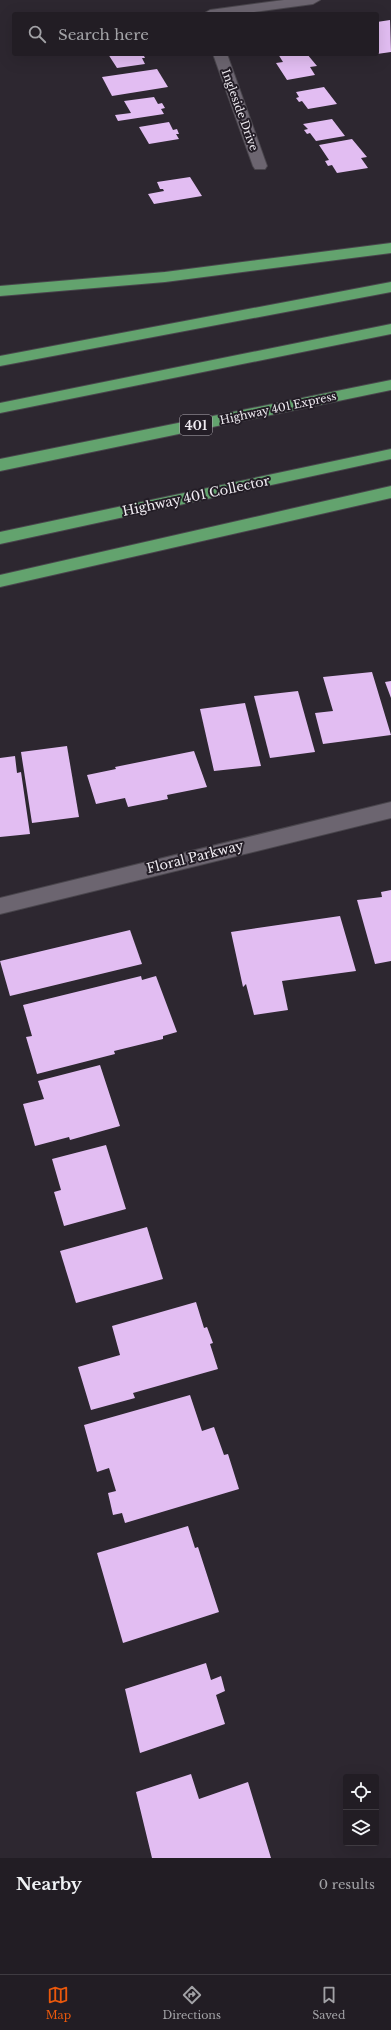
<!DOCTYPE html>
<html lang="en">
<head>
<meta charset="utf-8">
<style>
	body { margin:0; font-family:"Libre Baskerville",serif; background:#2e2a31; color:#f1f3f6 }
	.controls { position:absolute; right:12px; bottom:12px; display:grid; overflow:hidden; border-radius:4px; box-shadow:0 4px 16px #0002 }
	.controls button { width:36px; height:36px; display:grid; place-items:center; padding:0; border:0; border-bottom:1px solid #3f3b41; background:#221d24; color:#f1f3f6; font:20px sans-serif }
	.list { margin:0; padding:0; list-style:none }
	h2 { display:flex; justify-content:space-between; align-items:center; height:52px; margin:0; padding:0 16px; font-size:17px }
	h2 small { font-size:13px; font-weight:400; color:#a2a2a6 }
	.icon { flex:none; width:22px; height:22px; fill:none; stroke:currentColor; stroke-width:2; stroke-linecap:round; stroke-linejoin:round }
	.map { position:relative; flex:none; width:391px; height:1858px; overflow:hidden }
	.search { position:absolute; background:#221d24; box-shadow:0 4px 16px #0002; left:12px; right:12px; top:12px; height:44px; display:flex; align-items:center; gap:10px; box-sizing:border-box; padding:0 14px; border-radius:4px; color:#a2a2a6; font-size:15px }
	.sheet { height:116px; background:#221d24 }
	nav { display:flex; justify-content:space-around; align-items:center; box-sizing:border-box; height:56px; border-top:1px solid #3f3b41; background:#221d24; font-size:11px; color:#a2a2a6 }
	nav a { display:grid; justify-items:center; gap:2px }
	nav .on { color:#ea580c }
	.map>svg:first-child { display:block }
	.building { fill:#e2bdf2 }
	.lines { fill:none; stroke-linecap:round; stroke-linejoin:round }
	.minor-casing { stroke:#49454c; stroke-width:2 }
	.motorway-casing { stroke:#49454c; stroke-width:2 }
	.minor { fill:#6c6570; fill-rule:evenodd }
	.motorway { fill:#63a36e; fill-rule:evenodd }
	.labels { text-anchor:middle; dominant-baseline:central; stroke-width:4; stroke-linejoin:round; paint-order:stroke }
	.far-street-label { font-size:11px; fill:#efebf1; stroke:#231d26 }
	.shield { fill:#231d26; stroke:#b2adb4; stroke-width:1 }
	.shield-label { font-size:12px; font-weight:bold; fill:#efebf1 }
	.street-label { font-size:13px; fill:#efebf1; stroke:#231d26 }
</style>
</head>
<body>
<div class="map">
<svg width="391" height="1858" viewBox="0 0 391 1858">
	<rect width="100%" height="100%" fill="#2d2730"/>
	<g class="building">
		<path d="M390 20 391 52 377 54V22Z"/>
		<path d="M108 54H143L145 58H142L145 64 117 68Z"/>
		<path d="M278 54H307L317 66 310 67 315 75 287 80 276 63 283 62Z"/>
		<path d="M157 69 168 87 112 96 102 77Z"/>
		<path d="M324 87 337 104 308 109 302 101 299 102 296 98 299 97 296 92Z"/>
		<path d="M154 97 158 104 162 103 165 108 161 109 164 114 118 121 115 115 131 113 124 101Z"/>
		<path d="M332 119 345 136 316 141 310 133 307 134 304 130 308 129 303 124Z"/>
		<path d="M169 122 173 130 177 129 179 134H176L179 139 149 144 139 127Z"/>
		<path d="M352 139 367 157 361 158 368 168 337 173 332 165 328 166 325 161 329 160 319 145Z"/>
		<path d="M190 177 202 196 154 204 148 194 164 191 163 189H160L157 182Z"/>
		<path d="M372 672 391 735 323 744 315 713 333 711 323 677Z"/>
		<path d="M391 681V698L385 682Z"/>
		<path d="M298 691 315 752 270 758 254 696Z"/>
		<path d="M245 703 261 766 214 771 200 709Z"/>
		<path d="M67 746 79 817 32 823 21 752Z"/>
		<path d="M194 751 207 787 167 795 168 799 128 807 125 798 96 804 87 775 116 769 115 767Z"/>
		<path d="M15 756 17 773 21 772 30 834 0 837V758Z"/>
		<path d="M391 890V961L375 964 357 900 382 897 381 892Z"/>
		<path d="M340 916 356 971 282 981 288 1010 254 1015 246 984 243 987 231 932Z"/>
		<path d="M130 930 142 964 10 996 0 961Z"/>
		<path d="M141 976 142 980 156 976 177 1032 163 1036V1039L114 1051 115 1054 37 1074 26 1037 32 1036 23 1005Z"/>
		<path d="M100 1065 120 1126 70 1140 69 1137 35 1146 23 1104 44 1099 38 1081Z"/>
		<path d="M106 1145 126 1209 64 1226 54 1192 61 1190 52 1159Z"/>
		<path d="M147 1227 163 1279 76 1303 60 1251Z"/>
		<path d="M196 1302 204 1328 207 1327 213 1343 210 1344 218 1369 133 1393 135 1398 91 1410 78 1367 120 1355 112 1326Z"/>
		<path d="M190 1395 202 1431 214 1427 224 1455 228 1454 239 1489 125 1523 122 1513 113 1515 108 1493 116 1491 109 1468 97 1472 84 1425Z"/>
		<path d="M188 1526 195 1548 198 1547 219 1612 123 1643 97 1553Z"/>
		<path d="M206 1663 211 1680 221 1676 225 1691 216 1695 225 1724 140 1753 125 1689Z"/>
		<path d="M191 1774 199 1799 248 1782 271 1858H152L136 1792Z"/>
	</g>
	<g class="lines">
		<g class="minor-casing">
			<g id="minor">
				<path d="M284 0H320L313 4 239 14H203L210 10Z"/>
				<path d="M213 54H227L267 166 265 169H255L253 166Z"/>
				<path d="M391 802V818L0 914V898Z"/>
			</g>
		</g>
		<g class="motorway-casing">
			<g id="motorway">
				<path d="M391 243V253L165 282 0 296V286L165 272Z"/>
				<path d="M391 282V292L0 366V356Z"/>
				<path d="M391 324V334L0 413V403Z"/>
				<path d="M391 380V390L0 471V459Z"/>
				<path d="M391 449V459L0 544V532Z"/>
				<path d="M391 486V498L0 587V575Z"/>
			</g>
		</g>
		<use href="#minor" class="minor"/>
		<use href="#motorway" class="motorway"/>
	</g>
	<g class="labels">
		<g class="far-street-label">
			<text transform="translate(240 110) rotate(70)">Ingleside Drive</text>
			<text transform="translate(278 408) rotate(-12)">Highway 401 Express</text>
		</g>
		<rect class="shield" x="180" y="415" width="32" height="20" rx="3"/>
		<g class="shield-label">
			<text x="196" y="425">401</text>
		</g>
		<g class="street-label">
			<text transform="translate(196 496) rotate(-12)">Highway 401 Collector</text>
			<text transform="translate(195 857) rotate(-14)">Floral Parkway</text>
		</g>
	</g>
</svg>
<div class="controls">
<button><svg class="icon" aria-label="locate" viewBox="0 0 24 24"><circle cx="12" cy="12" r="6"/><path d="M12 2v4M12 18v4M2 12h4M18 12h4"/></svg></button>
<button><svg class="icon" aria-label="layers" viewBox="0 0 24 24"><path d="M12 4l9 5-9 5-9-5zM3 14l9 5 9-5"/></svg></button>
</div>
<div class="search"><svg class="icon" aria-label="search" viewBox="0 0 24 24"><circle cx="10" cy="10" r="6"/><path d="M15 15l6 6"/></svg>Search here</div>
</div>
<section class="sheet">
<h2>Nearby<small>0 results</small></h2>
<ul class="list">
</ul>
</section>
<nav>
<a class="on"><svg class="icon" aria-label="map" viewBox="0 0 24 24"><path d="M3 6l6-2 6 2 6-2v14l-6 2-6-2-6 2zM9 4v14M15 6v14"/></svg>Map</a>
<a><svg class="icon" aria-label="directions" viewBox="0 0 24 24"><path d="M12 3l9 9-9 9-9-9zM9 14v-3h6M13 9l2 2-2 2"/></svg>Directions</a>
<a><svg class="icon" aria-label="saved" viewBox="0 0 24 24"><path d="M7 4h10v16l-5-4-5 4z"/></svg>Saved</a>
</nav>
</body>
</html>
